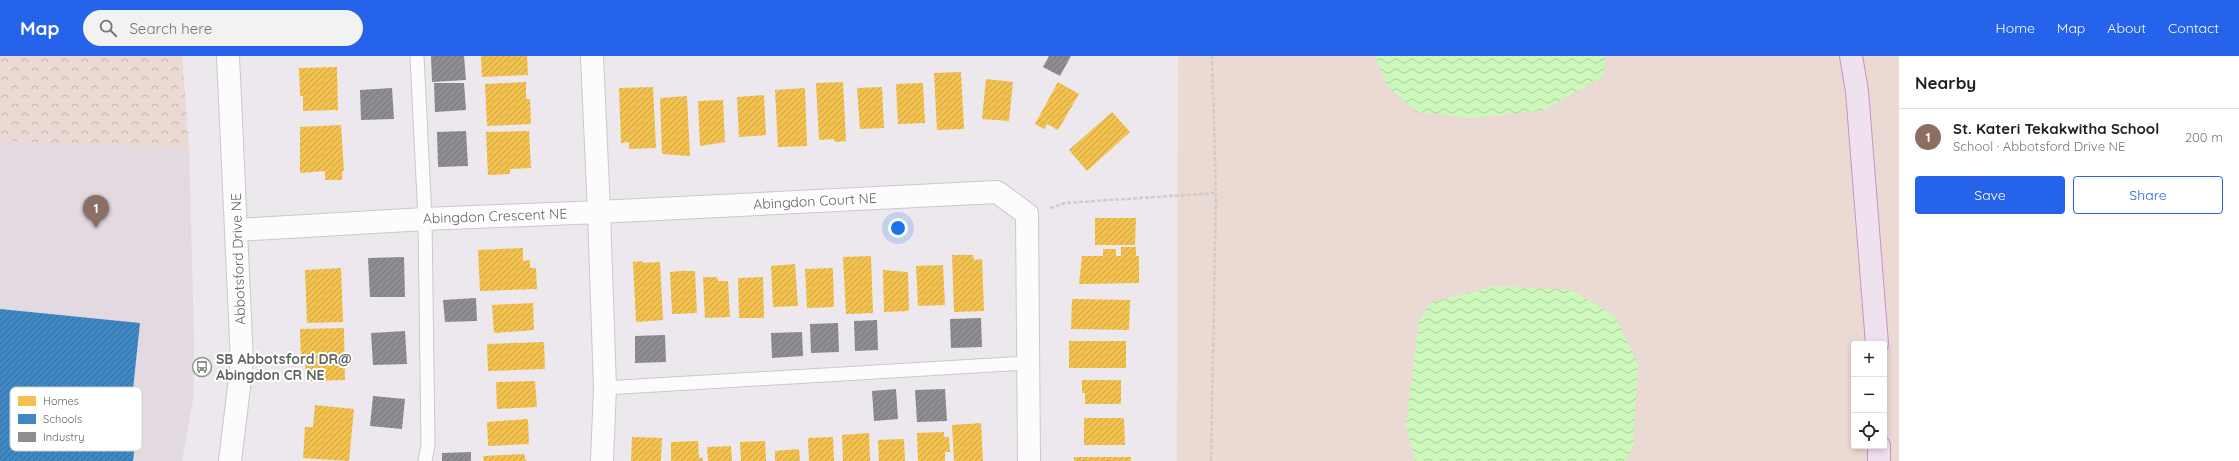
<!DOCTYPE html>
<html lang="en">
<head>
<meta charset="utf-8">
<style>
	body { margin:0; font-family:Quicksand,sans-serif; background:#f2f2f2; color:#202124 }
	.controls { position:absolute; right:12px; bottom:12px; display:grid; overflow:hidden; border-radius:4px; box-shadow:0 2px 6px #0003 }
	.controls button { width:36px; height:36px; display:grid; place-items:center; padding:0; border:0; border-bottom:1px solid #e0e0e0; background:#fff; color:#202124; font:20px sans-serif }
	.you { position:absolute; left:898px; top:172px; width:14px; height:14px; margin:-10px; border:3px solid #fff; border-radius:50%; background:#1a73e8; box-shadow:0 0 0 6px #1a73e833 }
	.badge { display:grid; place-items:center; width:26px; height:26px; border-radius:50%; background:#2563eb; color:#fff; font-size:13px; font-weight:700 }
	.pin { position:absolute; translate:-50% -33px; filter:drop-shadow(0 1px 2px #0008) }
	.pin::after { content:''; position:absolute; top:21px; width:14px; height:12px; background:inherit; clip-path:polygon(0 0,100% 0,50% 100%) }
	.list { margin:0; padding:0; list-style:none }
	h2 { display:flex; justify-content:space-between; align-items:center; height:52px; margin:0; padding:0 16px; font-size:17px }
	h2 small { font-size:13px; font-weight:400; color:#757577 }
	.list li { display:grid; grid-template-columns:26px 1fr auto; gap:12px; align-items:center; box-sizing:border-box; height:56px; padding:0 16px; border-top:1px solid #e0e0e0 }
	.list b { display:block; font-size:15px; white-space:nowrap }
	.list p { margin:0; font-size:13px; white-space:nowrap; color:#757577 }
	.list em { font-size:13px; font-style:normal; color:#757577 }
	.actions { display:flex; gap:8px; padding:12px 16px }
	.actions a { flex:1; padding:9px 0; border:1px solid #2563eb; border-radius:4px; text-align:center; font-size:14px; color:#2563eb }
	.actions .main { background:#2563eb; color:#fff }
	.icon { flex:none; width:22px; height:22px; fill:none; stroke:currentColor; stroke-width:2; stroke-linecap:round; stroke-linejoin:round }
	.map { position:relative; flex:none; width:1899px; height:405px; overflow:hidden }
	header { display:flex; align-items:center; gap:24px; box-sizing:border-box; height:56px; padding:0 20px; background:#2563eb; color:#fff }
	header strong { font-size:19px }
	nav { display:flex; gap:22px; margin-inline-start:auto; font-size:14px }
	.search { width:280px; height:36px; background:#f2f2f2; display:flex; align-items:center; gap:10px; box-sizing:border-box; padding:0 14px; border-radius:22px; color:#757577; font-size:15px }
	main { display:flex }
	aside { flex:1; background:#fff }
	.map>svg:first-child { display:block }
	.education { fill:#e2d9e1 }
	.grass { fill:#ebd9d4; fill-rule:evenodd }
	.forest { fill:url(#forest-crowns) }
	.water { fill:url(#water-waves) }
	.homes { fill:url(#homes-hatch) }
	.schools { fill:url(#schools-hatch) }
	.industry { fill:url(#industry-hatch) }
	.lines { fill:none; stroke-linecap:round; stroke-linejoin:round }
	.lane-casing { stroke:#c8c9c8; stroke-width:15 }
	.street-casing { stroke:#c8c9c8; stroke-width:24 }
	.highway-casing { stroke:#c594c5; stroke-width:24 }
	.path { stroke:#cecdc7; stroke-width:2.5; stroke-dasharray:4 2; stroke-linecap:butt }
	.lane { stroke:#fcfcfc; stroke-width:13 }
	.street { stroke:#fcfcfc; stroke-width:22 }
	.highway { stroke:#f0e1ef; stroke-width:22 }
	.labels { text-anchor:middle; dominant-baseline:central; stroke-width:4; stroke-linejoin:round; paint-order:stroke }
	.street-label { font-size:14px; fill:#5e675c; stroke:#fff }
	.poi-label { font-size:14px; font-weight:bold; fill:#5e675c; stroke:#fff; text-anchor:start }
	.key { fill:#fff; stroke:#cfd1ce; stroke-width:1 }
	.key-label { font-size:11px; fill:#5e675c }
</style>
</head>
<body>
<header>
<strong>Map</strong>
<div class="search"><svg class="icon" aria-label="search" viewBox="0 0 24 24"><circle cx="10" cy="10" r="6"/><path d="M15 15l6 6"/></svg>Search here</div>
<nav><a>Home</a><a>Map</a><a>About</a><a>Contact</a></nav>
</header>
<main>
<div class="map">
<svg width="1899" height="405" viewBox="0 0 1899 405">
	<defs>
		<pattern id="forest-crowns" width="20" height="18" patternUnits="userSpaceOnUse"><rect width="20" height="18" fill="#ebd9d4"/><path d="M2 6a3 3 0 1 1 6 0M12 15a3 3 0 1 1 6 0" fill="none" stroke="#c2b4af"/></pattern>
		<pattern id="water-waves" width="16" height="10" patternUnits="userSpaceOnUse"><rect width="16" height="10" fill="#ccf8bb"/><path d="M0 5q4-4 8 0t8 0" fill="none" stroke="#a9cd9b"/></pattern>
		<pattern id="homes-hatch" width="6" height="6" patternUnits="userSpaceOnUse"><rect width="6" height="6" fill="#f2c14e"/><path d="M-1 1l2-2M0 6l6-6M5 7l2-2" fill="none" stroke="#c7a144"/></pattern>
		<pattern id="schools-hatch" width="6" height="6" patternUnits="userSpaceOnUse"><rect width="6" height="6" fill="#3f88c5"/><path d="M-1 1l2-2M0 6l6-6M5 7l2-2" fill="none" stroke="#366e9b"/></pattern>
		<pattern id="industry-hatch" width="6" height="6" patternUnits="userSpaceOnUse"><rect width="6" height="6" fill="#8d8d92"/><path d="M-1 1l2-2M0 6l6-6M5 7l2-2" fill="none" stroke="#76777a"/></pattern>
	</defs>
	<rect width="100%" height="100%" fill="#ede8ed"/>
	<path class="education" d="M0 85 189 92 194 284 193 344 182 405H0Z"/>
	<path class="grass" d="M1178 0H1899V405H1177ZM1854 288H1884V390H1854Z"/>
	<path class="forest" d="M0 0H182L189 92 0 85Z"/>
	<g class="water">
		<path d="M1375 0H1605L1604 20 1544 54 1472 62 1417 56 1388 31Z"/>
		<path d="M1494 230 1571 234 1615 260 1638 309 1633 389 1627 405H1415L1406 370 1419 266 1430 247Z"/>
	</g>
	<g class="homes">
		<path d="M481 0H527L528 19 482 21Z"/>
		<path d="M337 11 338 54 303 55V40H300L299 12Z"/>
		<path d="M961 16 964 73 937 74 934 17Z"/>
		<path d="M986 23 1013 26 1009 65 982 63Z"/>
		<path d="M526 26V43H530L531 68 487 70 485 28Z"/>
		<path d="M843 26 846 85 835 86 834 83 819 84 816 27Z"/>
		<path d="M1058 26 1079 38 1058 74 1047 68 1044 73 1035 68Z"/>
		<path d="M923 27 925 67 898 68 896 28Z"/>
		<path d="M653 31 656 92 629 93V86L621 87 619 32Z"/>
		<path d="M882 31 884 72 860 73 857 32Z"/>
		<path d="M805 32 807 90 778 91 775 34Z"/>
		<path d="M764 39 766 79 739 81 737 41Z"/>
		<path d="M687 40 690 100 662 98 660 42Z"/>
		<path d="M723 44 725 86 700 90 698 45Z"/>
		<path d="M1112 56 1130 76 1087 115 1069 94Z"/>
		<path d="M341 69 344 115H342V124H325V115L300 117V71Z"/>
		<path d="M529 75 531 112 510 113V118L488 119 486 76Z"/>
		<path d="M1095 162H1136L1135 189H1095Z"/>
		<path d="M1121 191H1136V200H1139V227L1079 228 1082 200H1103V193H1116V200H1121Z"/>
		<path d="M523 192V205L530 204V212H536L537 233 480 235 478 194Z"/>
		<path d="M952 199H973L974 204 982 203 984 255 954 256Z"/>
		<path d="M871 200 873 257 846 258 843 201Z"/>
		<path d="M643 205V207L660 206 663 264 636 266 633 206Z"/>
		<path d="M795 208 798 250 773 251 771 210Z"/>
		<path d="M943 209 945 249 918 250 916 210Z"/>
		<path d="M341 212 343 266 307 267 305 214Z"/>
		<path d="M833 212 834 251 807 252 805 213Z"/>
		<path d="M883 214 908 216 909 255 884 256Z"/>
		<path d="M681 215H695L697 257 672 258 670 216Z"/>
		<path d="M703 221H717L718 225H728L730 261 705 262Z"/>
		<path d="M763 221 764 262H739L738 222Z"/>
		<path d="M1072 243 1130 244 1129 274 1071 273Z"/>
		<path d="M533 247 534 274 494 277 492 249Z"/>
		<path d="M344 272 345 324 306 325 305 303 301 304 300 273Z"/>
		<rect x="1069" y="285" width="57" height="27"/>
		<path d="M544 286 545 313 488 315 487 288Z"/>
		<path d="M1082 324H1121V348H1085V337H1082Z"/>
		<path d="M535 325 537 351 497 353 496 326Z"/>
		<path d="M315 349 354 353 349 405 303 402 305 371H313Z"/>
		<path d="M1084 362H1124L1125 389H1084Z"/>
		<path d="M528 363 529 388 488 390 487 366Z"/>
		<path d="M981 367 983 405H954L952 369Z"/>
		<path d="M944 376V381H949L950 396H945V405H918L917 377Z"/>
		<path d="M869 377 870 405H843L842 379Z"/>
		<path d="M632 381 662 382 661 405H631Z"/>
		<path d="M833 381 834 405H809L808 382Z"/>
		<path d="M904 383 905 405H879L878 384Z"/>
		<path d="M698 385 699 402H703V405H671V386Z"/>
		<path d="M765 385 766 405H741L740 386Z"/>
		<path d="M731 390 732 405H708L707 391Z"/>
		<path d="M799 393 800 405H775V395Z"/>
		<path d="M524 398 526 405H484L483 400Z"/>
		<rect x="1074" y="401" width="57" height="4"/>
	</g>
	<path class="schools" d="M0 253 140 267 127 390H135L133 405H0Z"/>
	<g class="industry">
		<path d="M431 0H464L466 24 432 26Z"/>
		<path d="M1049 0H1071L1060 20 1043 11Z"/>
		<path d="M434 27H464L466 54 435 56Z"/>
		<path d="M392 32 394 63 361 64 360 34Z"/>
		<path d="M466 75 468 110 438 111 437 76Z"/>
		<path d="M404 201 405 241H370L368 202Z"/>
		<path d="M476 242 477 265 445 266 443 244Z"/>
		<path d="M981 262 982 291 951 292 950 263Z"/>
		<path d="M877 264 878 294 855 295 854 265Z"/>
		<path d="M838 267 839 296 811 297 810 268Z"/>
		<path d="M405 275 407 308 373 309 371 277Z"/>
		<path d="M802 276 803 300 772 302 771 277Z"/>
		<path d="M665 279 666 306 635 307V280Z"/>
		<path d="M896 333 898 363 874 365 872 335Z"/>
		<path d="M945 333 947 365 917 366 915 334Z"/>
		<path d="M373 340 405 343 402 373 370 370Z"/>
		<path d="M471 396V405H442V397Z"/>
	</g>
	<g class="lines">
		<g class="lane-casing">
			<g id="lane">
				<path d="M417 0 425 163 428 389 425 405"/>
				<path d="M605 332 1027 307"/>
			</g>
		</g>
		<g class="street-casing">
			<g id="street">
				<path d="M228 0 242 306 230 405"/>
				<path d="M236 174 425 163 599 156 592 0"/>
				<path d="M602 405 605 332 599 156 997 136 1027 158 1029 405"/>
			</g>
		</g>
		<g class="highway-casing">
			<g id="highway">
				<path d="M1851 0 1857 35 1877 288"/>
				<path d="M1879 390V405"/>
			</g>
		</g>
		<g class="path">
			<path d="M1050 152 1065 147 1216 137"/>
			<path d="M1211 405 1216 137 1212 0"/>
		</g>
		<use href="#lane" class="lane"/>
		<use href="#street" class="street"/>
		<use href="#highway" class="highway"/>
	</g>
	<defs>
		<g id="bus-ring" transform="scale(1)"><circle r="9.5" fill="#fff" stroke="#90948f" stroke-width="1.5"/><path d="M-5-6H5V4H4V6H2V4H-2V6H-4V4H-5ZM-3.5-4V0h7V-4ZM-3.5 1.2v1.5H-2V1.2ZM2 1.2v1.5H3.5V1.2Z" fill="#90948f"/></g>
	</defs>
	<g fill-rule="evenodd">
		<use href="#bus-ring" x="202" y="311"/>
	</g>
	<g class="labels">
		<g class="street-label">
			<text transform="translate(815 145) rotate(-3)">Abingdon Court NE</text>
			<text transform="translate(495 160) rotate(-2)">Abingdon Crescent NE</text>
			<text transform="translate(238 203) rotate(-92)">Abbotsford Drive NE</text>
		</g>
		<g class="poi-label">
			<text x="216" y="303">SB Abbotsford DR@<tspan x="216" dy="16">Abingdon CR NE</tspan></text>
		</g>
	</g>
	<rect x="10" y="331" width="132" height="64" rx="6" class="key"/>
	<rect x="18" y="340" width="18" height="10" fill="#f2c14e"/>
	<rect x="18" y="358" width="18" height="10" fill="#3f88c5"/>
	<rect x="18" y="376" width="18" height="10" fill="#8d8d92"/>
	<g class="key-label">
		<text x="43" y="349">Homes</text>
		<text x="43" y="367">Schools</text>
		<text x="43" y="385">Industry</text>
	</g>
</svg>
<div class="controls">
<button>+</button>
<button>−</button>
<button><svg class="icon" aria-label="locate" viewBox="0 0 24 24"><circle cx="12" cy="12" r="6"/><path d="M12 2v4M12 18v4M2 12h4M18 12h4"/></svg></button>
</div>
<div class="you"></div>
<div class="pin badge" style="left:96px;top:172px;background:#8d6e63">1</div>
</div>
<aside>
<h2>Nearby<small></small></h2>
<ul class="list">
<li><span class="badge" style="background:#8d6e63">1</span><div><b>St. Kateri Tekakwitha School</b><p>School · Abbotsford Drive NE</p></div><em>200 m</em></li>
</ul>
<div class="actions"><a class="main">Save</a><a>Share</a></div>
</aside>
</main>
</body>
</html>
